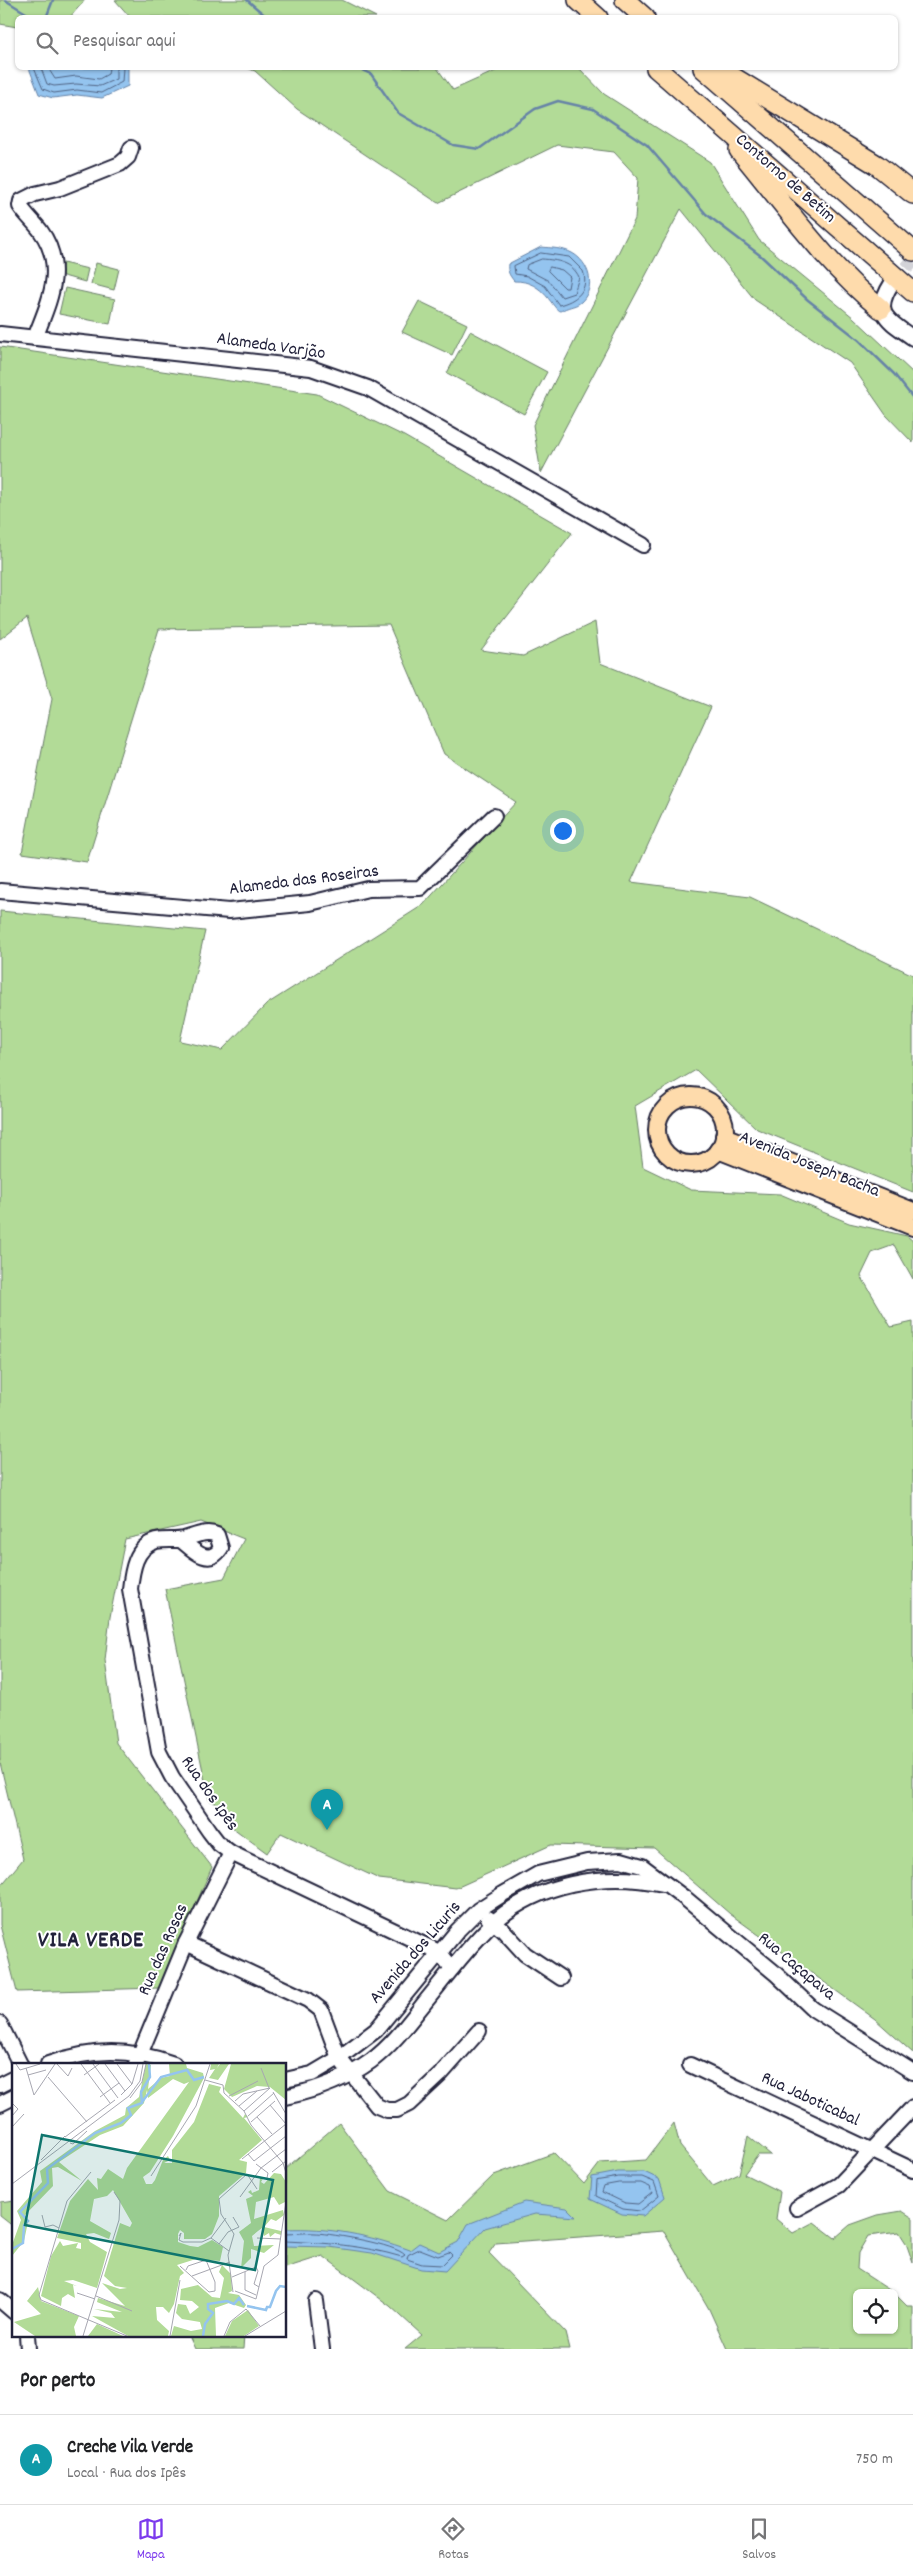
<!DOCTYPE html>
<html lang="pt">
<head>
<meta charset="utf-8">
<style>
	body { margin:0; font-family:Dekko,sans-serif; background:#f2f2f2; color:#202124 }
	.controls { position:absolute; right:15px; bottom:15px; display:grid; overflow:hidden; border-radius:8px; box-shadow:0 1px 4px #0004 }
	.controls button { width:45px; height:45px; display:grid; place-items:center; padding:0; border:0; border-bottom:1px solid #e0e0e0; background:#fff; color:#202124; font:25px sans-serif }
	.you { position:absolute; left:562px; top:830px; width:18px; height:18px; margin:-12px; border:4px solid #fff; border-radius:50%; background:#1a73e8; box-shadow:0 0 0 8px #1a73e833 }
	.badge { display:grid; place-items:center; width:32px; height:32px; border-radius:50%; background:#7c3aed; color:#fff; font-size:16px; font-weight:700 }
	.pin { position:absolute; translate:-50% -41px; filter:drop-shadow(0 1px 2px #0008) }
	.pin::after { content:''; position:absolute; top:26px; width:18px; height:15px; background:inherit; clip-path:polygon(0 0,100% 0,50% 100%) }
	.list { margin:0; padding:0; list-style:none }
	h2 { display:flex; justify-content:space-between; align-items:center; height:65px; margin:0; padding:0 20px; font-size:21px }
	h2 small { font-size:16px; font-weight:400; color:#757577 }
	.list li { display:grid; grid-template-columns:32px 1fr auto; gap:15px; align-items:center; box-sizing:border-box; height:90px; padding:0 20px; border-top:1px solid #e0e0e0 }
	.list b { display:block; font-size:19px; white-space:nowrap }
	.list p { margin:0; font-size:16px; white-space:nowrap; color:#757577 }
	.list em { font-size:16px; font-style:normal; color:#757577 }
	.icon { flex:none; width:28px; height:28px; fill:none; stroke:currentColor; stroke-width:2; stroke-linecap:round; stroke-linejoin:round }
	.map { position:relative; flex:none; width:913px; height:2349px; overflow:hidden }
	.search { position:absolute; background:#fff; box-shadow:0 1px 4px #0004; left:15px; right:15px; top:15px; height:55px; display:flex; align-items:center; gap:12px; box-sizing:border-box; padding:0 18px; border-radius:8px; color:#757577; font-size:19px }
	.sheet { height:155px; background:#fff }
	nav { display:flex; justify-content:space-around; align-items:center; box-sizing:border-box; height:70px; border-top:1px solid #e0e0e0; background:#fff; font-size:14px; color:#757577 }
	nav a { display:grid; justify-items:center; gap:2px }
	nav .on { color:#7c3aed }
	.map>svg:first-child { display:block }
	.green { fill:#b2db97; stroke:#6a7e69 }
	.water { fill:#94c4ef; stroke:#6683a7 }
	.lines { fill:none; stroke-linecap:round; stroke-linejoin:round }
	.shore { stroke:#506383; stroke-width:1 }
	.stream { stroke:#6683a7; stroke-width:2.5 }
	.minor-tunnel { stroke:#d3d3d8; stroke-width:14; stroke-dasharray:14 7; stroke-linecap:butt }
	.minor-casing { stroke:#22223b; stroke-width:18 }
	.major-casing { stroke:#22223b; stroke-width:20 }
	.highway-casing { stroke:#22223b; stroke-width:22 }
	.minor { stroke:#fff; stroke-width:14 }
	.major { stroke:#fedbac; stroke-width:16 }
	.highway { stroke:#fedbac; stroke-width:19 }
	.labels { text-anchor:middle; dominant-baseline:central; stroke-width:4; stroke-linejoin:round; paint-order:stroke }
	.street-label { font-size:18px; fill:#22223b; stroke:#fff }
	.district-label { font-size:22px; font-weight:bold; letter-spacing:1px; fill:#22223b; stroke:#fff }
	.inset-river { fill:none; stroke:#94c4ef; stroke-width:2.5 }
	.inset-road { fill:none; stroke:#a7a7b1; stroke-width:1 }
	.view { fill:#0f766e; fill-opacity:0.15; stroke:#0f766e; stroke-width:2.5 }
	.inset-edge { fill:none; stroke:#22223b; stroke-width:2.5 }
</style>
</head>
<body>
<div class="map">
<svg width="913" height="2349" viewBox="0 0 913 2349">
	<rect width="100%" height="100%" fill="#fff"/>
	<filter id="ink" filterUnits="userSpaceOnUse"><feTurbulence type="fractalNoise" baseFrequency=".02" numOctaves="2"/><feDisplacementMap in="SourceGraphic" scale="10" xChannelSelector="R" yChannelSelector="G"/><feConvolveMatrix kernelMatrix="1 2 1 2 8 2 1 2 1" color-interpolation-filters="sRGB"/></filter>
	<g filter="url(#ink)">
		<g class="green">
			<path d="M0 0H85L70 17 18 18 17 27 0 24Z"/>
			<path d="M115 0H342L376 17H130Z"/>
			<path d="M247 68H437L453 90 502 68H579L604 94 710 162 759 240 854 318 913 373V443L886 415 850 363 755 300 681 209 541 473 533 425 635 219 638 178 614 152 557 145 438 203 297 109 255 71Z"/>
			<path d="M63 263 88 269 85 282 60 275Z"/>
			<path d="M96 263 119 269 114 290 91 284Z"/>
			<path d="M65 288 115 299 110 324 59 314Z"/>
			<path d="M419 301 467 324 452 355 402 332Z"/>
			<path d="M470 331 547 372 524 414 447 373Z"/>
			<path d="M0 347 317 394 404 436 572 533 481 650 523 656 595 622 600 663 711 707 631 882 750 897 913 975V1192L757 1129 696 1070 635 1106 643 1167 691 1190 780 1194 849 1223 907 1236 913 1241V1279L894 1245 872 1253 861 1276 891 1327 913 1322V2053L875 2019 730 1914 654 1848 551 1845 456 1888 379 1879 281 1833 267 1853 225 1822 232 1811 209 1800 165 1589 224 1578 244 1539 201 1522 125 1539 110 1617 105 1660 116 1743 212 1867 159 1988 17 1992 0 1925V1887L23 1859 0 1763V911L205 931 180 1041 222 1050 267 1004 423 905 516 802 444 754 389 625 159 629 87 862 22 853 52 699 27 618 0 639Z"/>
			<path d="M339 2123 390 2191 448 2220 494 2175 554 2153 584 2184 600 2163 646 2160 674 2123 680 2146 713 2186 739 2174 748 2136 771 2155H758L744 2174 780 2192 776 2219 793 2233 814 2222 835 2238 850 2225 878 2215 902 2211 913 2218V2263L906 2243 899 2232 868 2236 858 2253 857 2269 894 2293H857V2330H894V2293L907 2306H913V2349H727L709 2309 664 2231 496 2243 489 2253 566 2333 570 2349H405L422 2335 390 2306 323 2256 285 2268V2169Z"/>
			<path d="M14 2200V2227L0 2216V2202Z"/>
			<path d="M244 2335 243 2349H195L189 2336Z"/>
		</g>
		<g class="water">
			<path d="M29 68H128V86L102 98 77 95 53 98 39 94Z"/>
			<path d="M541 247C551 248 563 248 572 253 589 262 597 287 581 302 576 306 572 306 567 308 566 308 561 311 560 311 553 311 545 280 514 281 509 275 507 271 508 264Z"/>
			<path d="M618 2172H644L659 2179 665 2197 643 2216 622 2214 590 2199 592 2177Z"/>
			<path d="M524 2202 567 2208 576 2217 535 2214 485 2228 445 2271 421 2269 372 2253 329 2247 285 2246V2229C329 2227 369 2235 410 2250L419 2243 439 2252 458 2242 468 2224Z"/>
		</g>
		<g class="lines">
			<g class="shore">
				<path d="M34 68 43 89 54 93 77 90 101 93 122 82 123 68"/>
				<path d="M41 68 47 84 54 86 76 84 100 86 116 79V68"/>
				<path d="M48 68 55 79 76 76 99 79 108 74 109 68"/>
				<path d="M541 253 569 257 583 271C590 291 575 301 559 305L545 286 527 276 515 274 514 266Z"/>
				<path d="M542 259C557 260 572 262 579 277L574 293 562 297 549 281 526 269 527 265Z"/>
				<path d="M550 267 562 270 570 277 568 288H565L548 271Z"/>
				<path d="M619 2177H642L654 2182 659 2196 640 2211 623 2209 596 2196 597 2181Z"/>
				<path d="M619 2183H641L650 2187 652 2193 638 2204 625 2203 602 2192 604 2186Z"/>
				<path d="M285 2234C295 2234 306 2232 316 2233 333 2234 395 2244 405 2255L402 2257C361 2245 327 2243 285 2241"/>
				<path d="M420 2249 438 2256 449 2252 452 2255 442 2265 422 2264 407 2259 408 2255Z"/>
			</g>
			<g class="stream">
				<path d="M5 0 34 18"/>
				<path d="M247 0 268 18"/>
				<path d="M46 18 53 0"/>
				<path d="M358 68 371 74 398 113 453 145 479 149 535 109 558 101 593 109 647 145 706 214 761 256 808 300 859 340 894 374 913 398"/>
			</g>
			<path class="minor-tunnel" d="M892 283 913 261"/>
			<g class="minor-casing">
				<g id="minor">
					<path d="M892 283C872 314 888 320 913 338"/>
					<path d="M0 334 311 368 368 388 643 545"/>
					<path d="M35 338C49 301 67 267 40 230 33 221 26 215 20 206L21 201 35 194 60 188 120 164 128 157 131 148"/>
					<path d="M0 891 229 911 310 903 368 889 420 888 494 816"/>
					<path d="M181 1540C193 1550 209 1567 221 1548L217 1535C206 1530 195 1536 184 1539 175 1541 165 1539 156 1541 135 1547 132 1571 130 1589L159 1752 172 1777 209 1831 219 1844 231 1853 439 1952 452 1968"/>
					<path d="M488 1918 503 1930 525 1954 561 1978"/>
					<path d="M186 1943 308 2000 321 2010 339 2058 377 2106 387 2110H397L409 2104 440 2075 479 2031"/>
					<path d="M0 2024 20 2064"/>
					<path d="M48 2064C94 2048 129 2048 174 2064"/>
					<path d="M136 2064 186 1943 231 1853"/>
					<path d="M690 2065 913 2170"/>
					<path d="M285 2080 312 2074 339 2058 376 2030 458 1930 478 1910 503 1894 538 1874 587 1862 621 1860 642 1866 686 1899 775 1973 813 2009 913 2072"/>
					<path d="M0 2085 14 2078"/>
					<path d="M285 2097C317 2090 345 2080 371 2061 395 2043 412 2018 430 1996 450 1971 469 1946 492 1924 537 1883 604 1871 663 1884"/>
					<path d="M0 2104 14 2097"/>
					<path d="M797 2208 839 2185 913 2107"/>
					<path d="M0 2300 14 2312"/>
					<path d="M316 2301 322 2349"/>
					<path d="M27 2335 28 2349"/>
				</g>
			</g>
			<g class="major-casing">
				<g id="major">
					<circle cx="691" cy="1130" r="34"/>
					<path d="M724 1136 913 1211"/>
					<path d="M718 1150 913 1227"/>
				</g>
			</g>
			<g class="highway-casing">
				<g id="highway">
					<path d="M578 0 598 18"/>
					<path d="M625 0 645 18"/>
					<path d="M656 68 913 292"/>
					<path d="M703 68 913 251"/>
					<path d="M718 68 877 165 913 194"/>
					<path d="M739 150C784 204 826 265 881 309"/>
				</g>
			</g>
			<use href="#minor" class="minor"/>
			<use href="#major" class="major"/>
			<use href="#highway" class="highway"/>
		</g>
	</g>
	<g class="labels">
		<g class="street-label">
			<text transform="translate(785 179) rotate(41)">Contorno de Betim</text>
			<text transform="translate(271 347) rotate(8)">Alameda Varjão</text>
			<text transform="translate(304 881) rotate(-7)">Alameda das Roseiras</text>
			<text transform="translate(809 1165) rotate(22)">Avenida Joseph Bacha</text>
			<text transform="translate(209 1794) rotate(55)">Rua dos Ipês</text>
			<text transform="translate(164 1950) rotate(-66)">Rua das Rosas</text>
			<text transform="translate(416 1953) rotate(-49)">Avenida dos Licuris</text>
			<text transform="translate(796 1967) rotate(40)">Rua Caçapava</text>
			<text transform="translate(810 2100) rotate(25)">Rua Jaboticabal</text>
		</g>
		<g class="district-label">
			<text x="91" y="1941">VILA VERDE</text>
		</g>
	</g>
	<g transform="translate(12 2063)">
		<rect width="274" height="274" fill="#fff"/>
		<path d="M134 1 139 2 136 26 149 15 158 13 157 1H174L175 5 191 10 192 15 161 73 138 109 131 114 134 121H140L143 117 151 97 156 93 158 97 152 100H160V87L182 59 197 21 209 24 207 29 231 55 233 51 236 54 232 55 250 77 227 97 235 99 234 110 207 133V153L200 171 193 176H172V170L168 167 166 171V179L178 183 186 184 200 177 211 184 208 198 184 196 165 202 172 210 168 213 162 241 157 250 151 244H144L145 257 157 268 156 273H116L80 253 103 255 99 250 82 246 110 249 85 239 86 235 113 243 90 220 108 226 115 225 103 223 92 213 108 160 118 164 120 160 101 127 95 133 82 136 78 158 99 170 97 176 82 170 74 171 78 179 95 189 85 225 61 217 52 218 65 223 61 222 63 235 56 231 50 235 49 243 29 233 39 193 48 178 51 183 66 180 64 185 69 186V180L45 175 58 138 76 116 86 127 85 115 89 116 96 106 111 116 115 105 177 19 172 21 161 16 136 35 135 27 132 40 111 63 88 72 47 99 70 118 46 104 40 105 41 123 13 152 16 159 12 178 0 193V182L9 157 5 148 30 119 28 108 83 68 113 52 114 45 127 34ZM199 1H207L205 5 208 1H217L206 17 197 15 203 6 198 7ZM219 1H274V37L258 24 245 23 220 34 212 26ZM262 110 269 111 274 119 273 139 267 142 262 134 244 139 242 156 271 147 272 152 264 158 259 156 252 164 269 168V172L263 170 258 174 257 170 252 173 250 165 246 168 240 173 242 183 262 182 252 190 239 186V195L229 205 232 178 227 169 239 160 234 136 241 133 236 129 239 127 240 130 247 127 248 114H252L249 119 252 121ZM210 202 219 211 220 228 216 230 227 232 234 242 232 245 217 240 203 245 204 273H159L162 263 179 268 190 266 188 259 170 256 164 250 166 241 174 242 178 251 187 244 180 238 168 237 169 226 186 222 200 234 208 235 212 215 207 209ZM26 224 29 238 67 253 62 264 64 273H23L2 259 29 251 15 238ZM236 247 247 263 232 273H213L220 258ZM85 261 111 273H76Z" fill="#b2db97"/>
		<path class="inset-river" d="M130 39 149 14 175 7 182 17 192 14M0 186 11 180 12 162 16 158 8 149 36 120 35 106 83 70 109 60 119 52 116 45 130 40 129 29 138 14 137 1M235 243 254 247 255 244H258L264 228 268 223 274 224M191 273 193 261 201 250 196 246V241L215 238 222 241 227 235 232 242"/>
		<path class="inset-road" d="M4 1 8 7 28 1M45 1 56 13 60 5M69 1 98 40M81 1 106 35M93 1 113 28M105 1 120 21M14 5 22 32M249 5 257 25M16 12 34 7M72 12 87 1M36 14 75 59M193 17 211 22 212 30 232 48 239 62 271 100 274 110M261 29 274 51M22 32 43 1M109 32 120 21 126 1M217 33 246 18M88 34 107 20M118 35 130 19 134 1M223 38 231 31 258 25M0 40 6 46 0 53M258 42 274 61M227 43 245 28M232 48 258 25M236 53 262 30M245 54 260 71M239 59 263 38M0 64 12 51M53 74 103 37M58 80 61 81 75 68M236 91 242 98 274 73M230 96 274 61M29 97 53 73M244 101 256 110 255 115M79 109 55 138 27 232 29 237 115 273M260 109 274 98M139 113 184 43 198 1M0 121 117 33 128 18 131 1M228 134 249 105 274 86M30 152 33 164 41 162 47 165M167 173 169 170 167 177 171 179H190L199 175 214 155M199 175 217 188M245 175 269 176M207 181 216 169 227 164 221 154M170 205 168 203 197 229 203 228V219L194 197 176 203 174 207M233 209V227L244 232M180 213 218 199M220 214 244 204 246 208 242 221 247 224M223 228 244 236 252 203 266 192 274 139M221 229 216 192 222 171 209 151 207 136 235 111 245 126M65 230 83 236M84 233 120 248M234 246 248 263M71 273 107 157 108 138 102 129M158 273 168 217M212 273 218 259 234 246M233 273 274 248"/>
		<path class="view" d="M30 72 261 117 243 207 13 162Z"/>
		<rect width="274" height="274" class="inset-edge"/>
	</g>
</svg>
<div class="controls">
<button><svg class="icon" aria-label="locate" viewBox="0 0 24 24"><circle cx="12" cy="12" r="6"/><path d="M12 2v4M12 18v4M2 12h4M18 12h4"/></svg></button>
</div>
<div class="you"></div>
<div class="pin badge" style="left:327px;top:1830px;background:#0f9aa8">A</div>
<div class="search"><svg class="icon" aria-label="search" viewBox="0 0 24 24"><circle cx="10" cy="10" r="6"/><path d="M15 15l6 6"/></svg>Pesquisar aqui</div>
</div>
<section class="sheet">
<h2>Por perto<small></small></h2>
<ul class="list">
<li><span class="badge" style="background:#0f9aa8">A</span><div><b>Creche Vila Verde</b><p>Local · Rua dos Ipês</p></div><em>750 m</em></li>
</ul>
</section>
<nav>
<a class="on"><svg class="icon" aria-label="map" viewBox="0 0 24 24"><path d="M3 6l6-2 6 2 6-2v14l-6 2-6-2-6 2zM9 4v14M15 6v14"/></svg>Mapa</a>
<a><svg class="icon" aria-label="directions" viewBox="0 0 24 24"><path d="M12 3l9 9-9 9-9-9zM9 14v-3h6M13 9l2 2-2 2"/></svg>Rotas</a>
<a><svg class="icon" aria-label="saved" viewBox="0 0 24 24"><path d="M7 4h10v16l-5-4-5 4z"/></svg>Salvos</a>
</nav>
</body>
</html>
